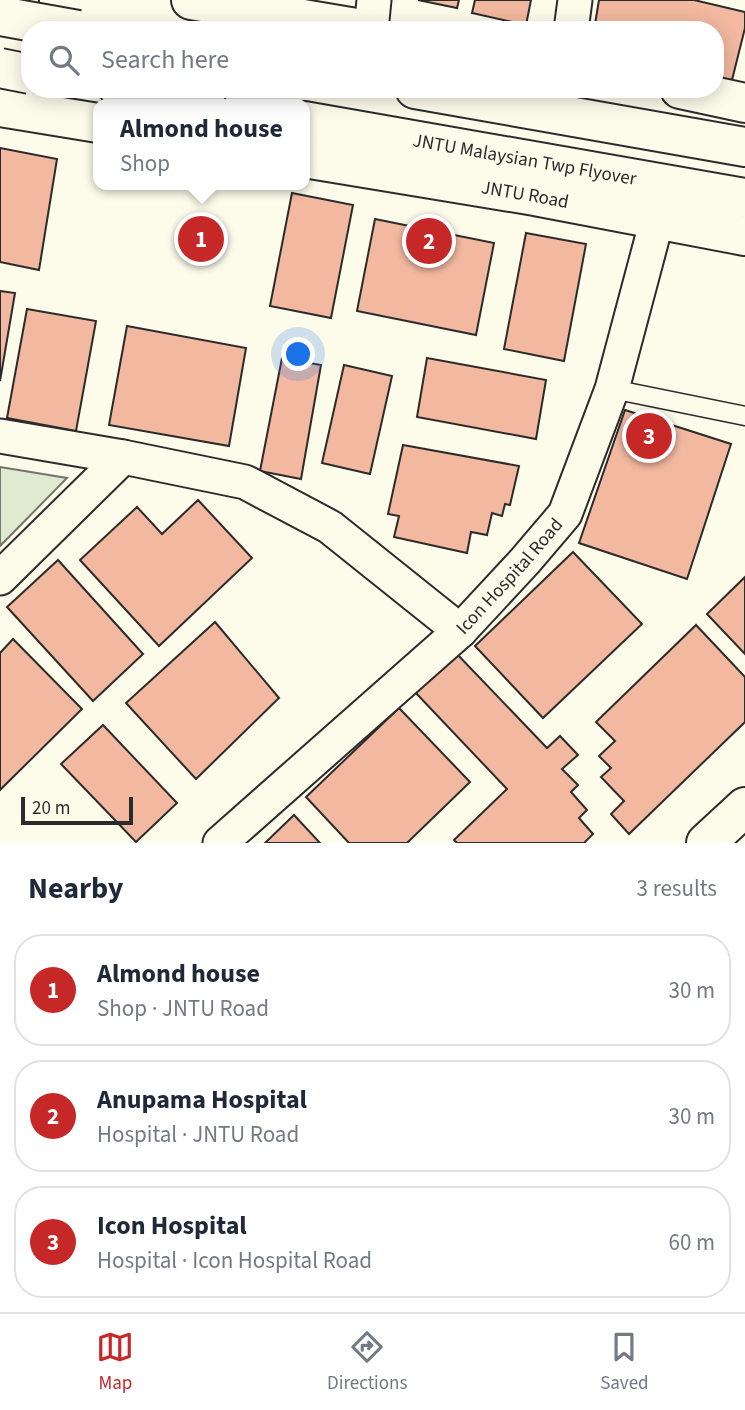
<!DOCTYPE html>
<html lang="en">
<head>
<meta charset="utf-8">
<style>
	body { margin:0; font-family:"Source Sans 3",sans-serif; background:#f2f2f3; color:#1f2937 }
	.scale { position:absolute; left:21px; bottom:18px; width:112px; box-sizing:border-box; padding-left:7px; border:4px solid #2b2b2b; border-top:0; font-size:19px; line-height:24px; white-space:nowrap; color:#2b2b2b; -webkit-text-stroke:5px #fdfbea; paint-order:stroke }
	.you { position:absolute; left:299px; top:355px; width:24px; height:24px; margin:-18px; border:5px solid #fff; border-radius:50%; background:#1a73e8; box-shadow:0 0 0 10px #1a73e833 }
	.badge { display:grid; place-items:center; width:46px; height:46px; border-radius:50%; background:#c62828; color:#fff; font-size:23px; font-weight:700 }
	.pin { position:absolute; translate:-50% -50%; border:4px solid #fff; box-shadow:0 2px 7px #0006 }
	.popup { position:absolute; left:93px; top:99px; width:217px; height:91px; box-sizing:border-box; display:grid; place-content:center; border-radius:14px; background:#fff; filter:drop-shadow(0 2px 5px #0005); font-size:23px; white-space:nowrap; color:#747a83 }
	.popup b { font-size:26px; color:#1f2937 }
	.popup::after { content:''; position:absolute; left:50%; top:100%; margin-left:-14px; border:14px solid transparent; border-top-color:#fff }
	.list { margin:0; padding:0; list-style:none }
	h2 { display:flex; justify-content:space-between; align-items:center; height:91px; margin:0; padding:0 28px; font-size:30px }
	h2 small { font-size:23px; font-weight:400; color:#747a83 }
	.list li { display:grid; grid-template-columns:46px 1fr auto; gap:21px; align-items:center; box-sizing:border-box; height:112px; margin:0 14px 14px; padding:0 14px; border:2px solid #e0e1e3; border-radius:28px }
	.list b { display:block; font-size:26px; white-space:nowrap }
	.list p { margin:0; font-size:23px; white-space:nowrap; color:#747a83 }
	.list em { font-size:23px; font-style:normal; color:#747a83 }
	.icon { flex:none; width:38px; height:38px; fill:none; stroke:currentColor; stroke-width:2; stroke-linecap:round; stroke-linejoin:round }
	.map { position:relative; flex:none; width:745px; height:843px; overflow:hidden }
	.search { position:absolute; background:#fff; box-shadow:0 4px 18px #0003; left:21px; right:21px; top:21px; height:77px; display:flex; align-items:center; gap:18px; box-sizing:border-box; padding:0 24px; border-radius:28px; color:#747a83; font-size:26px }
	.sheet { height:469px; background:#fff }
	nav { display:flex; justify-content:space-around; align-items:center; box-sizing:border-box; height:98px; border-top:2px solid #e0e1e3; background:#fff; font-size:19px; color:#747a83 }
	nav a { display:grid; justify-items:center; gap:4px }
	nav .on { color:#c62828 }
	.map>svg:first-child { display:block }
	.green { fill:#deebd1; stroke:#74746e; stroke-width:2 }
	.building { fill:#f2b8a0; stroke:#2b2b2b; stroke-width:2 }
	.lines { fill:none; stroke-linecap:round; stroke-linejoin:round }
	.service-casing { stroke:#2b2b2b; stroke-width:21 }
	.minor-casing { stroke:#2b2b2b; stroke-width:37 }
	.tertiary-casing { stroke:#2b2b2b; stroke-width:42 }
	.primary-casing { stroke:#2b2b2b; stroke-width:42 }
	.service { stroke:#fdfbea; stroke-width:18 }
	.minor { stroke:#fdfbea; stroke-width:33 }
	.tertiary { stroke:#fdfbea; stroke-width:38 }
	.primary { stroke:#fdfbea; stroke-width:38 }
	.primary-bridge-casing { stroke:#2b2b2b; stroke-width:42; stroke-linecap:butt }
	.primary-bridge { stroke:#fdfbea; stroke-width:38 }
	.labels { text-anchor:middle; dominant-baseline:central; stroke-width:5; stroke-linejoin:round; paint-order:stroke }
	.street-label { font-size:19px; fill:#2b2b2b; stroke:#fdfbea }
</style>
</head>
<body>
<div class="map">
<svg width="745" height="843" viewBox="0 0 745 843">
	<rect width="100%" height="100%" fill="#fdfbea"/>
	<path class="green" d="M0 467 67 478 0 546Z"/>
	<g class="building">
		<path d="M418 0H459L457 8Z"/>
		<path d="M475 0H531L526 25 472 13Z"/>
		<path d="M599 0H694L745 12V28L732 80 715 77V30H594Z"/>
		<path d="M0 148 57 159 39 270 0 262Z"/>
		<path d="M292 193 353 205 331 318 270 306Z"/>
		<path d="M375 219 494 243 476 335 357 311Z"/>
		<path d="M526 233 586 244 564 361 504 349Z"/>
		<path d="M0 291 15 293 0 381Z"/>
		<path d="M27 309 96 321 76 431 7 418Z"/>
		<path d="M127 326 246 348 229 446 109 425Z"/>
		<path d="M282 358 321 365 301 479 260 471Z"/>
		<path d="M427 358 546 380 536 439 417 417Z"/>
		<path d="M344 365 392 376 370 474 322 463Z"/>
		<path d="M625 410 731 444 687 579 579 543Z"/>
		<path d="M403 445 519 466 510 505 505 504 502 516 492 513 487 535 471 532 467 553 394 537 399 516 388 514Z"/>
		<path d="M198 500 252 558 159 646 80 560 137 507 162 534Z"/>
		<path d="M573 552 642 624 543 718 475 646Z"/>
		<path d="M58 560 143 654 93 701 7 607Z"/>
		<path d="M745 577V654L707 614Z"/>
		<path d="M215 622 279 698 196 779 126 703Z"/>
		<path d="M696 625 745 677V722L629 834 611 814 624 801 601 777 611 768 599 756 615 741 596 722Z"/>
		<path d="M13 639 82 709 0 790V653Z"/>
		<path d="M455 652 547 748 560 736 578 755 562 769 578 785 571 792 587 810 579 818 593 834 584 843H457L454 840 507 789 414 691Z"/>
		<path d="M399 708 470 782 407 843H349L306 797Z"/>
		<path d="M103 725 177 803 136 842 61 764Z"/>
		<path d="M294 815 320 843H265Z"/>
	</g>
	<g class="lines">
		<g class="service-casing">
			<path id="service" d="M612 389 745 416"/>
		</g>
		<g class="minor-casing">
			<g id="minor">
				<path d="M371 30 374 0"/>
				<path d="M571 30 575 0"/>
				<path d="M0 436 123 457 0 578"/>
				<path d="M123 457 245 482 330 527 460 631"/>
				<path id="s1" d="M220 843 460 631 525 561 565 514 612 389 657 220"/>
			</g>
		</g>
		<g class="tertiary-casing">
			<path id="tertiary" d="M706 843 745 807"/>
		</g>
		<g class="primary-casing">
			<g id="primary">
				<path d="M191 0 368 30"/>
				<path d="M119 89 206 104"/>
				<path d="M415 89 745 147"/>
				<path d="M680 89 745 103"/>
				<path d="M0 94 19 0"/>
				<path d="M0 107 98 123"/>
				<path id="s2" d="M304 121 745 198"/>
				<path id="s3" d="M304 158 535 196 745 236"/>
			</g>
		</g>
		<use href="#service" class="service"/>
		<use href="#minor" class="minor"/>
		<use href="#tertiary" class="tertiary"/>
		<use href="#primary" class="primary"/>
		<g class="primary-bridge-casing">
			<g id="primary-bridge">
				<path d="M0 16 78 30"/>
				<path d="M0 68 30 74"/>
			</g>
		</g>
		<use href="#primary-bridge" class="primary-bridge"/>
	</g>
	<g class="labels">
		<g class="street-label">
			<text stroke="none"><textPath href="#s2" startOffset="224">JNTU Malaysian Twp Flyover</textPath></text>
			<text stroke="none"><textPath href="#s3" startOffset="224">JNTU Road</textPath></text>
			<text stroke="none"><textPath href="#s1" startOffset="394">Icon Hospital Road</textPath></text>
		</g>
	</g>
</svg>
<div class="scale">20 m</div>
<div class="you"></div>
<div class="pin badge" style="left:201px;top:239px">1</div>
<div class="popup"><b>Almond house</b>Shop</div>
<div class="pin badge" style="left:429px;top:241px">2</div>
<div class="pin badge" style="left:649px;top:436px">3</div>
<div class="search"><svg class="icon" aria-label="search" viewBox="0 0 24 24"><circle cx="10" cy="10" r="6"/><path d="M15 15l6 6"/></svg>Search here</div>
</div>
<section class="sheet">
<h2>Nearby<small>3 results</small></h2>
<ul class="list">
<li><span class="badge">1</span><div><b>Almond house</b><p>Shop · JNTU Road</p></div><em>30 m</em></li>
<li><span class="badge">2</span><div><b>Anupama Hospital</b><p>Hospital · JNTU Road</p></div><em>30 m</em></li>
<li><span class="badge">3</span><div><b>Icon Hospital</b><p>Hospital · Icon Hospital Road</p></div><em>60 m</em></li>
</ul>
</section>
<nav>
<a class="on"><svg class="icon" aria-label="map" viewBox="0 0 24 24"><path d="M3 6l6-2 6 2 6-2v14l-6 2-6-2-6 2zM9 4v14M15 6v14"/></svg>Map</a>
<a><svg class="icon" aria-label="directions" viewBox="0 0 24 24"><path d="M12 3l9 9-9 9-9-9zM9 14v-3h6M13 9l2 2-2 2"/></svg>Directions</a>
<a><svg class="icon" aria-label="saved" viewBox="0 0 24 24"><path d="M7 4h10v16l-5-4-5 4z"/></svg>Saved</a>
</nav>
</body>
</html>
